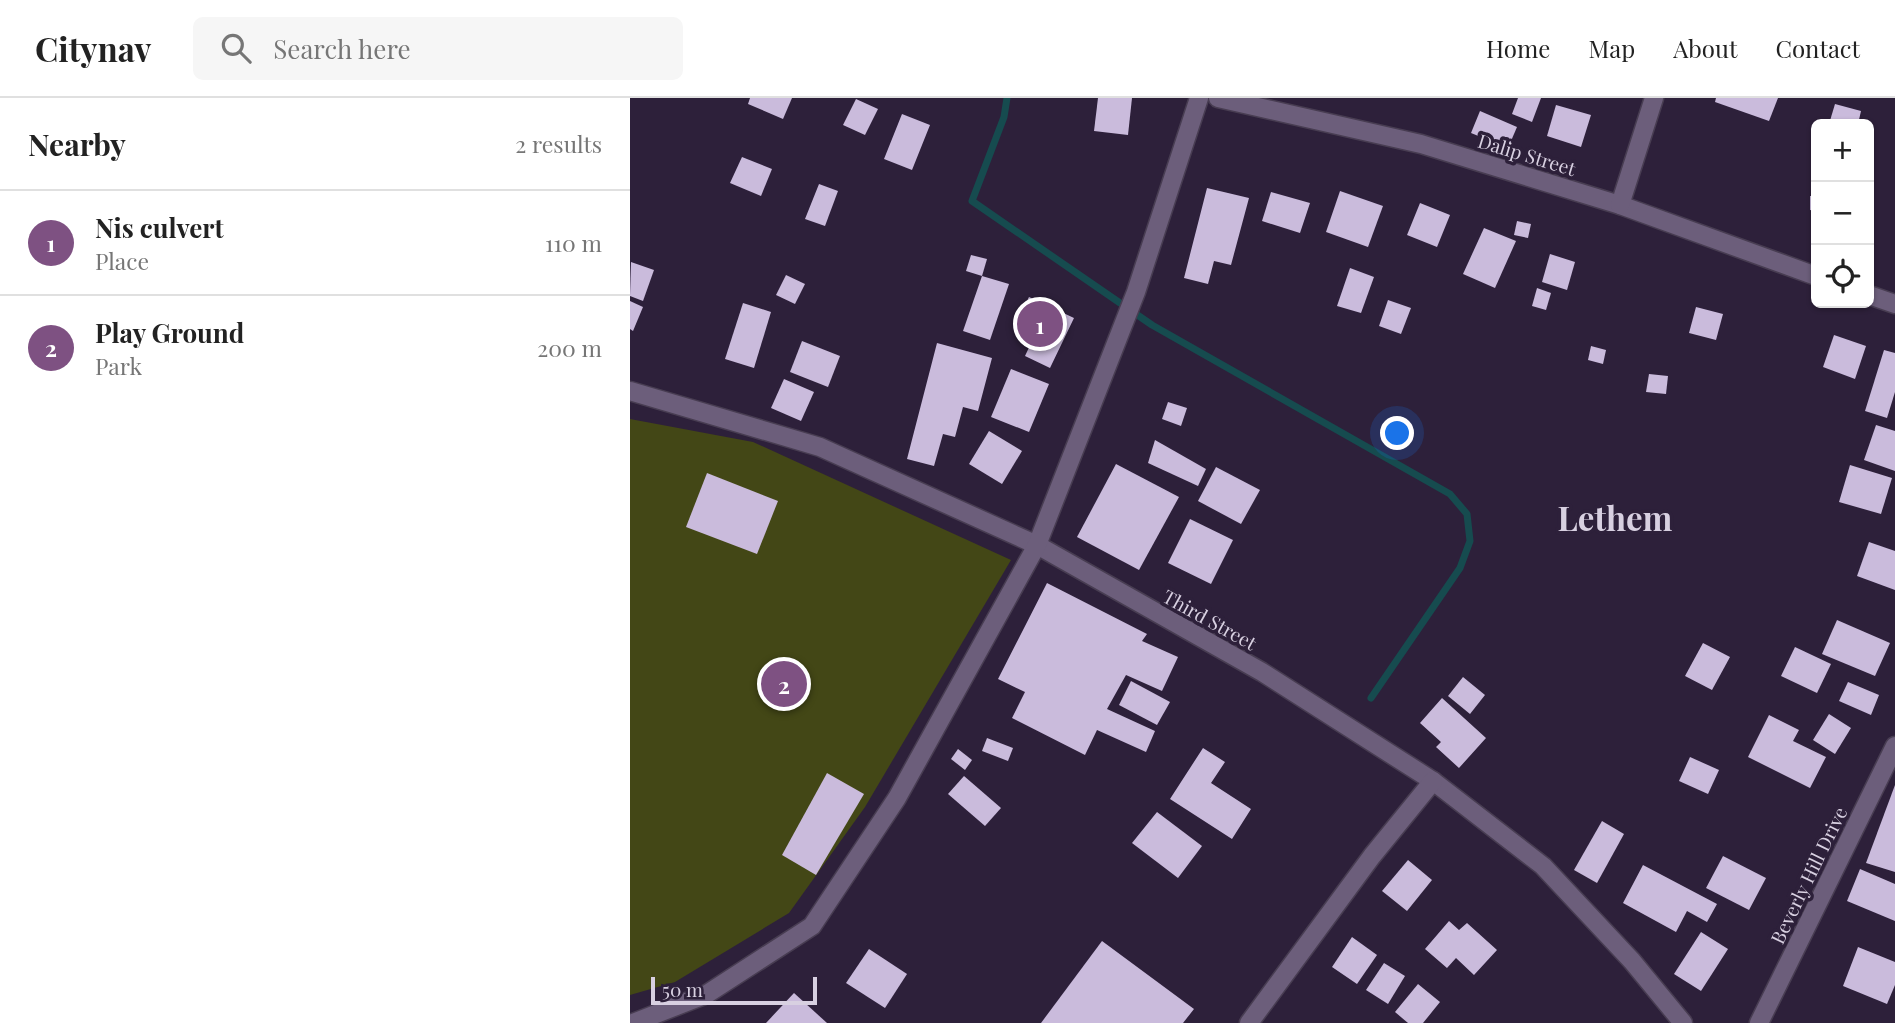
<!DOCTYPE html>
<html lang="en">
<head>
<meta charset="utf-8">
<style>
	body { margin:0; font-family:"Playfair Display",serif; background:#f6f6f6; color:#222 }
	.controls { position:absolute; right:21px; top:21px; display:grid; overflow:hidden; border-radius:10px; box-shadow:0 2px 5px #0004 }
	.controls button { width:63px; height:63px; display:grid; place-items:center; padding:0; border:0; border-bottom:2px solid #e0e0e0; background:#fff; color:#222; font:35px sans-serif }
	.scale { position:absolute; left:21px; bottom:18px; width:166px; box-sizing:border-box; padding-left:7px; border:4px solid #d8d0e1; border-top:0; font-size:19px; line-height:24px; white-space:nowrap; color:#d8d0e1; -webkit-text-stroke:5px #2d203a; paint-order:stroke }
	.you { position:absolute; left:768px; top:336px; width:24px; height:24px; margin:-18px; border:5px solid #fff; border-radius:50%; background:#1a73e8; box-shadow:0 0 0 10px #1a73e833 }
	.badge { display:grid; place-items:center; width:46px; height:46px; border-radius:50%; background:#7e5182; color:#fff; font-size:23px; font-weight:700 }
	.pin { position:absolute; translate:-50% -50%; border:4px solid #fff; box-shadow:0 2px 7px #0006 }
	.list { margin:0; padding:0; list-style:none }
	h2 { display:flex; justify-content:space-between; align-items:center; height:91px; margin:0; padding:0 28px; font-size:30px }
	h2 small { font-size:23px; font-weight:400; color:#767676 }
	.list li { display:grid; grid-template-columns:46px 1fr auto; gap:21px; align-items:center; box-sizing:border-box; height:105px; padding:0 28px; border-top:2px solid #e0e0e0 }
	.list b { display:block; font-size:26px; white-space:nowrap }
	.list p { margin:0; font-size:23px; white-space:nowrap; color:#767676 }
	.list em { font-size:23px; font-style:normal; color:#767676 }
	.icon { flex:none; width:38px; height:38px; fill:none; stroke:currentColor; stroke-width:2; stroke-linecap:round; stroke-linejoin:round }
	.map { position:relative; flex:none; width:1265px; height:925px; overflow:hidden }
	header { display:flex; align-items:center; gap:42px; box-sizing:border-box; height:98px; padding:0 35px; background:#fff; border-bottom:2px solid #e0e0e0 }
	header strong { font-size:33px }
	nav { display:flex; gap:38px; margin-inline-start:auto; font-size:24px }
	.search { width:490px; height:63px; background:#f6f6f6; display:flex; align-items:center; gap:18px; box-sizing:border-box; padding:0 24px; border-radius:10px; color:#767676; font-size:26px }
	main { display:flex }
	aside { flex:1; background:#fff }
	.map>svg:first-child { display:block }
	.green { fill:#434716 }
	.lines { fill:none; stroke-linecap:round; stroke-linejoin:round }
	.stream { stroke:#164b4f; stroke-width:7 }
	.building { fill:#cabbdc }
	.minor-casing { stroke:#483d52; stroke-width:21 }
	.minor { stroke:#6c5e7b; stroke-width:18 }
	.labels { text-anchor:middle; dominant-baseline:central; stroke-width:7; stroke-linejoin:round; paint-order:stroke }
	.street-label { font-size:19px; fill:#d8d0e1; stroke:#2d203a }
	.town-label { font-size:33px; font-weight:bold; fill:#d8d0e1; stroke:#2d203a }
</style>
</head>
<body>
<header>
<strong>Citynav</strong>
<div class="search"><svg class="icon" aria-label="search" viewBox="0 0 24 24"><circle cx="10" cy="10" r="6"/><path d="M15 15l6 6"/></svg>Search here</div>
<nav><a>Home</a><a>Map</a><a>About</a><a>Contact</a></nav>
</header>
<main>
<aside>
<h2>Nearby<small>2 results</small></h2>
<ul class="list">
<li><span class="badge">1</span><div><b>Nis culvert</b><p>Place</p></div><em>110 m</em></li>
<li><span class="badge">2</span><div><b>Play Ground</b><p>Park</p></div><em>200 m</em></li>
</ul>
</aside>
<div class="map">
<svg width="1265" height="925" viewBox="0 0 1265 925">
	<rect width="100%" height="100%" fill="#2d203a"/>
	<path class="green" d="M0 321 123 344 381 462 235 709 159 815 45 884 0 897Z"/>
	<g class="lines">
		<path class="stream" d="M377 0 374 19 342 103 522 227 820 396 837 416 840 443 830 470 741 600"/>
	</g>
	<g class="building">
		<path d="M120 0H162L153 21 118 6Z"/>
		<path d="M468 0H502L498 37 464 33Z"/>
		<path d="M888 0H911L902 24 882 16Z"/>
		<path d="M1086 0H1148L1139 23 1085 4Z"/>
		<path d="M226 1 248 11 235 37 213 27Z"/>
		<path d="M1205 6 1231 13 1228 26H1199Z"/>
		<path d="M926 7 961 17 951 49 917 38Z"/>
		<path d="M850 13 887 29 878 50 841 35Z"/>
		<path d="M272 16 300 27 282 72 254 61Z"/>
		<path d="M112 59 142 71 131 98 100 85Z"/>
		<path d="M189 86 208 93 195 128 175 121Z"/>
		<path d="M577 90 619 100 601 167 584 163 578 186 554 180Z"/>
		<path d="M710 93 753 108 738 149 696 134Z"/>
		<path d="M641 94 680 105 670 135 632 123Z"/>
		<path d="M1180 98H1186V113L1180 112Z"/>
		<path d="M790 105 820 117 807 149 777 137Z"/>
		<path d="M887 123 901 126 898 140 884 137Z"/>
		<path d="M854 130 886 143 865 190 833 176Z"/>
		<path d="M920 156 945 164 937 192 912 184Z"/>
		<path d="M341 157 357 161 352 178 336 173Z"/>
		<path d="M1 164 24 172 13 203 0 198Z"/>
		<path d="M720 170 744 179 731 215 707 208Z"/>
		<path d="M156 177 175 186 165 206 146 197Z"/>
		<path d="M352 178 379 186 360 242 333 233Z"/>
		<path d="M907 190 921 195 916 212 902 208Z"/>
		<path d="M399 199 444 220 420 270 395 258 410 226 390 217Z"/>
		<path d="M758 202 781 210 771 236 749 228Z"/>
		<path d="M0 203 13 209 3 233 0 231Z"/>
		<path d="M113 205 141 214 124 270 95 261Z"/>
		<path d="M1066 209 1093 216 1086 242 1059 235Z"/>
		<path d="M1204 237 1236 248 1225 281 1193 269Z"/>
		<path d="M172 243 210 258 198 289 160 274Z"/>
		<path d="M307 245 362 260 348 313 333 309 325 339 313 336 304 368 277 361Z"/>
		<path d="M961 248 976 252 973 266 958 262Z"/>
		<path d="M1254 252 1265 255V294L1257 320 1235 313Z"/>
		<path d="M381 271 419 286 399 334 361 319Z"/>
		<path d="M1019 276 1038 278 1036 296 1016 294Z"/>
		<path d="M154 281 184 294 171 323 141 310Z"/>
		<path d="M538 304 557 310 551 328 532 321Z"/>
		<path d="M1246 327 1265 333V373L1234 362Z"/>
		<path d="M359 333 392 353 372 386 339 366Z"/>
		<path d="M525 342 576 371 568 388 518 365Z"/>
		<path d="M486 366 549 399 509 472 447 439Z"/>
		<path d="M1220 367 1262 380 1251 416 1209 404Z"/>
		<path d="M586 369 630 392 611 426 568 403Z"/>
		<path d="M77 375 148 403 127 456 56 429Z"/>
		<path d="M560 421 603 442 581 486 538 465Z"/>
		<path d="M1239 444 1265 453V492L1227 478Z"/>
		<path d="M417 485 517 536 512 543 548 559 532 593 496 577 477 611 525 633 516 654 467 632 455 657 382 620 395 594 368 581Z"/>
		<path d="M1207 522 1260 545 1245 578 1192 556Z"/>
		<path d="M1073 545 1100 559 1082 592 1055 578Z"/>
		<path d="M1165 549 1201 566 1187 595 1151 578Z"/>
		<path d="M833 579 855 597 840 616 818 598Z"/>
		<path d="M501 583 540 604 527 627 489 607Z"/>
		<path d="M1218 584 1249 597 1241 617 1209 603Z"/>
		<path d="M812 600 856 640 829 670 806 649 811 644 790 625Z"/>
		<path d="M1199 616 1221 630 1205 656 1183 642Z"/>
		<path d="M1139 617 1169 632 1163 643 1196 659 1180 690 1118 659Z"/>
		<path d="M357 640 383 650 378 663 352 653Z"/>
		<path d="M573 650 595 664 581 685 621 711 602 741 540 701Z"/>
		<path d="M328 651 342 662 335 672 321 661Z"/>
		<path d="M1060 659 1089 672 1078 696 1049 683Z"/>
		<path d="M197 675 234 696 186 777 152 757Z"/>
		<path d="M334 678 371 710 355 728 318 696Z"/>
		<path d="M1265 687V774L1236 765Z"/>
		<path d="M527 714 572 748 548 780 502 745Z"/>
		<path d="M972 723 994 736 967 785 944 772Z"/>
		<path d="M1093 758 1136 780 1119 812 1076 790Z"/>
		<path d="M778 762 802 782 777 813 752 793Z"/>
		<path d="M1013 767 1087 806 1077 824 1057 813 1046 834 993 805Z"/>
		<path d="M1230 771 1265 786V823L1217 803Z"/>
		<path d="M819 823 829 832 837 825 867 852 844 877 826 860 817 870 795 851Z"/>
		<path d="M1071 834 1098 851 1071 893 1044 876Z"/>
		<path d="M722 839 747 857 727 886 702 869Z"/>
		<path d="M472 843 564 911 553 925H411Z"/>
		<path d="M1228 849 1265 864V887L1257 906 1213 888Z"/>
		<path d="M239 851 277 876 255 910 216 885Z"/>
		<path d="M754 865 775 878 758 906 736 892Z"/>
		<path d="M788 886 810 904 793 925H778L765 914Z"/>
		<path d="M164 895 197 925H136Z"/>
	</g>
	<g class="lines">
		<g class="minor-casing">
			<g id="minor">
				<path d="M588 0 791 46 990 107 1186 178"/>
				<path d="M990 107 1024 0"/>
				<path d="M1239 197 1265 206"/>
				<path d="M0 293 190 349 407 447 632 574 803 683 913 768 1002 863 1053 925"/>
				<path d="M3 925 77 896 182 828 267 700 407 447 506 194 569 0"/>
				<path d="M619 925 742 758 803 683"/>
				<path d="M1129 925 1265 648"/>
			</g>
		</g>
		<use href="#minor" class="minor"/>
	</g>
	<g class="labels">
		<g class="street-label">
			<text transform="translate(897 56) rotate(17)">Dalip Street</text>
			<text transform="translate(580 521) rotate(29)">Third Street</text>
			<text transform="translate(1178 777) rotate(-64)">Beverly Hill Drive</text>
		</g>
		<g class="town-label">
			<text x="985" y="419">Lethem</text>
		</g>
	</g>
</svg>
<div class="controls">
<button>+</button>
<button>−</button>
<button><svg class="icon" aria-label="locate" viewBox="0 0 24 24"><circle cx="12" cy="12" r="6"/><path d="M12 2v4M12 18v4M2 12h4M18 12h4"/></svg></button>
</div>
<div class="scale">50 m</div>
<div class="you"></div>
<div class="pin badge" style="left:410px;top:226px">1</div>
<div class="pin badge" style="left:154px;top:586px">2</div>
</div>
</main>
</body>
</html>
